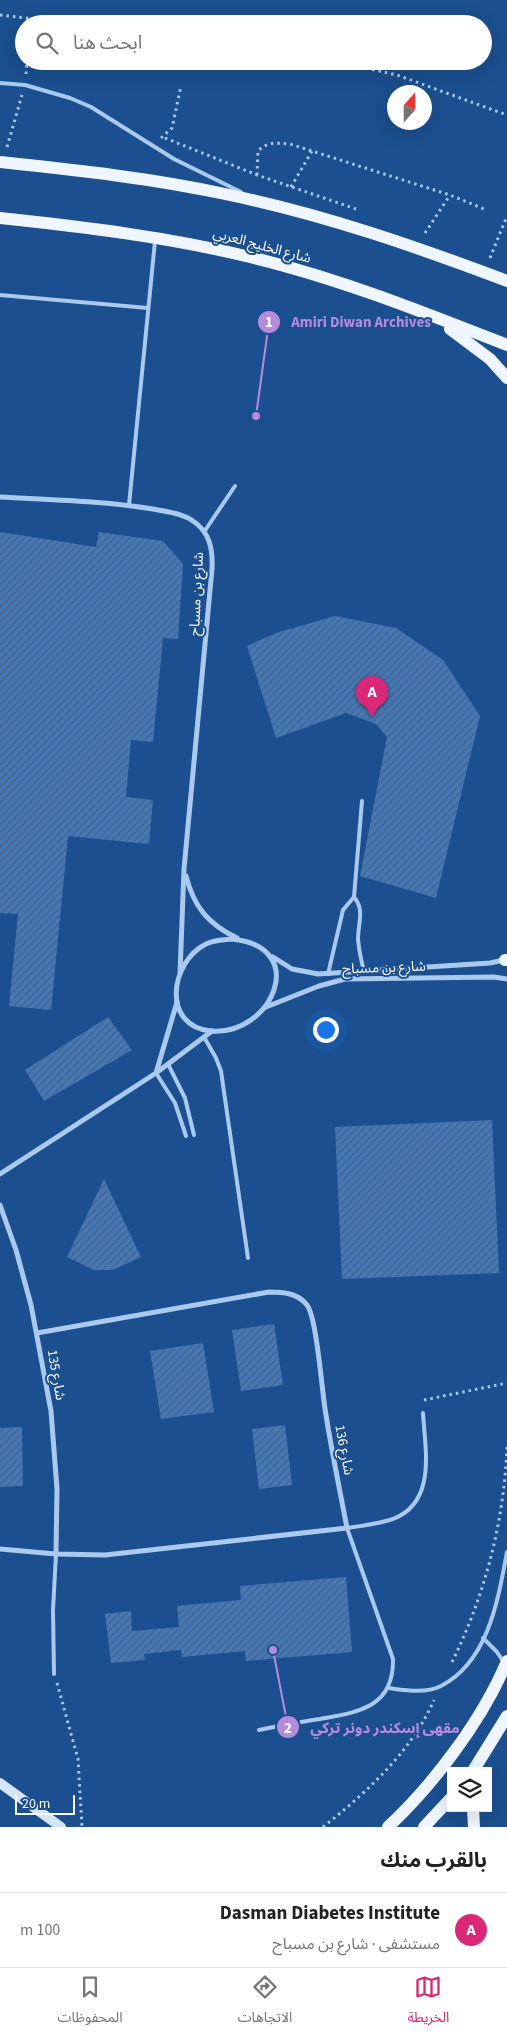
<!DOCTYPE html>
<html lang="ar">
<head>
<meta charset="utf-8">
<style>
	body { margin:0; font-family:"Source Sans 3","Noto Sans Arabic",sans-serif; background:#f2f2f2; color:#202124; direction:rtl }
	.controls { position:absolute; right:15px; bottom:15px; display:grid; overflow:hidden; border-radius:0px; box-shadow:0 5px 20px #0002 }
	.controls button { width:45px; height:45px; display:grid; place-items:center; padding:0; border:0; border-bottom:1px solid #e0e0e0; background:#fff; color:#202124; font:25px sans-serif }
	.compass { position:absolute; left:387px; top:85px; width:45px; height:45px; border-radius:50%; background:#fff; box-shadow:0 5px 20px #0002; rotate:21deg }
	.scale { position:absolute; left:15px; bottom:12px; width:60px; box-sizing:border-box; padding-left:5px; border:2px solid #fff; border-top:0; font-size:14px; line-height:18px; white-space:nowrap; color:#fff; -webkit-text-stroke:4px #1b4f8f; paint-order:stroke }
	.you { position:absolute; left:325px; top:1029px; width:18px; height:18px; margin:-12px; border:4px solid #fff; border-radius:50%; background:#1a73e8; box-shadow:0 0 0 8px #1a73e833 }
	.badge { display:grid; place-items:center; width:32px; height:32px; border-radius:50%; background:#db2777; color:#fff; font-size:16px; font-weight:700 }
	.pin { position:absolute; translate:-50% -41px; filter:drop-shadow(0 1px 2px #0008) }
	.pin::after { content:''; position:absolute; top:26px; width:18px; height:15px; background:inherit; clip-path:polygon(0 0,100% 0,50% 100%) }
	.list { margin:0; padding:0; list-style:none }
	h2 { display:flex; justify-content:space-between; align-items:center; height:65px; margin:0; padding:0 20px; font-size:21px }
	h2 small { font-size:16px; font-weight:400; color:#757577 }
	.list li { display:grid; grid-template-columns:32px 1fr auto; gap:15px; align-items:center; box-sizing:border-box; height:75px; padding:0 20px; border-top:1px solid #e0e0e0 }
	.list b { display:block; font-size:19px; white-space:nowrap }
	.list p { margin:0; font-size:16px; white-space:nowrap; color:#757577 }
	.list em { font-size:16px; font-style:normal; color:#757577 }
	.icon { flex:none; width:28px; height:28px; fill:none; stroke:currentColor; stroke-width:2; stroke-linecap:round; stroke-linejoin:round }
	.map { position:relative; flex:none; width:507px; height:1827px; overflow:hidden; direction:ltr }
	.search { position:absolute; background:#fff; box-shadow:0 5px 20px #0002; left:15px; right:15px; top:15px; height:55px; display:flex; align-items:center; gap:12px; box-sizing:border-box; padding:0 18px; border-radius:28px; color:#757577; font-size:19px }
	.sheet { height:140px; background:#fff }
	nav { display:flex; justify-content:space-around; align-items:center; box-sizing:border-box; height:70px; border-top:1px solid #e0e0e0; background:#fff; font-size:14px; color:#757577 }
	nav a { display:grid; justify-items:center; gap:2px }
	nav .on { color:#db2777 }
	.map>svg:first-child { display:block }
	.building { fill:url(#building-hatch) }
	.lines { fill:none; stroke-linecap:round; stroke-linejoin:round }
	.path { stroke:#a9c9ee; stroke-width:3; stroke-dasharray:2.5 4; stroke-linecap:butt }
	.lane { stroke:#a9c9ee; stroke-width:4 }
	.street { stroke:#a9c9ee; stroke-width:5 }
	.secondary { stroke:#d6e6fa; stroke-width:10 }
	.primary { stroke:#f0f6ff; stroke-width:12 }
	.labels { text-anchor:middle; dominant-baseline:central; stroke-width:4; stroke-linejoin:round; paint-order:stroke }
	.street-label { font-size:14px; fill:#fff; stroke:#1b4f8f }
	.leader { fill:none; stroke:#b68bdc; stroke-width:2 }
	.callout-dot { fill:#b68bdc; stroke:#1b4f8f; stroke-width:2 }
	.mark-label { font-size:15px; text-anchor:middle; font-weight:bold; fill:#fff }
	.callout-label { font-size:15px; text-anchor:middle; font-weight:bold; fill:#b68bdc; stroke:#1b4f8f; stroke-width:4; stroke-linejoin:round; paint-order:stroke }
</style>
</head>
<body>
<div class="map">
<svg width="507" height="1827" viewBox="0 0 507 1827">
	<defs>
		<pattern id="building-hatch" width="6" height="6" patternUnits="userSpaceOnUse" patternTransform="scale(1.25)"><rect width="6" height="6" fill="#4478b7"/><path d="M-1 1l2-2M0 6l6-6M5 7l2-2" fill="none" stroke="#486282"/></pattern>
	</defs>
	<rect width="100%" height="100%" fill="#1b4f8f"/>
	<g class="building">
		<path d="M0 532 96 547 99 532 163 541 183 564 178 639 163 638 153 742 131 740 126 797 153 800 149 844 68 836 51 1010 9 1006 18 914 0 913Z"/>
		<path d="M335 616 396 628 443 660 480 716 436 898 360 876 387 737 376 724 346 713 276 738 247 646 276 633Z"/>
		<path d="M108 1017 132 1050 44 1101 25 1070Z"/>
		<path d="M492 1120 499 1273 342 1279 335 1127Z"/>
		<path d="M104 1179 141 1257 113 1270H94L67 1257Z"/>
		<path d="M274 1324 283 1385 241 1391 232 1330Z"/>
		<path d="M203 1343 214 1412 161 1419 150 1351Z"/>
		<path d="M285 1425 292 1485 259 1489 252 1429Z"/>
		<path d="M22 1427 23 1486 0 1487V1428Z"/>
		<path d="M346 1577 352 1652 246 1661 245 1651 182 1657 181 1650 144 1654 145 1660 111 1663 105 1614 131 1611 132 1631 179 1627 177 1606 241 1600 240 1586Z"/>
	</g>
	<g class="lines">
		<g class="path">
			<path d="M0 15 76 24"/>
			<path d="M334 61 397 75 507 115"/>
			<path d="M26 74 27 61"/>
			<path d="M161 138 172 128 181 86"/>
			<path d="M165 138 257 175 356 209"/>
			<path d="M7 147 22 95"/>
			<path d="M257 175 258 151C268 141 277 143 290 144L450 195 484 209"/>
			<path d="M291 187 312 151"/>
			<path d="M425 233 450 195"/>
			<path d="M490 258 507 216"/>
			<path d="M424 1400 507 1383"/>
			<path d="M452 1662C485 1595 504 1522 507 1447"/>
			<path d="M57 1683 78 1759 82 1827"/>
			<path d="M323 1827C366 1793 412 1751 434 1700"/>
		</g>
		<g class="lane">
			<path d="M0 83 25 85 70 98 91 107 174 159 241 192"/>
			<path d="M0 295 148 308"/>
			<path d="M129 505 155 241"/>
			<path d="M204 532 235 486"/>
			<path d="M362 801 354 897C365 910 358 923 358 939 359 950 361 960 364 971"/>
			<path d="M328 974 343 910 354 897"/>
			<path d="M204 1037 216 1058 221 1071 248 1258"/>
			<path d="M168 1064 185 1098 194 1135"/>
			<path d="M156 1073 175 1103 186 1136"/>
			<path d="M483 1638 497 1652 503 1661"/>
			<path d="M54 1674 53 1610 56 1554"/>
			<path d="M388 1688C404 1690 425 1694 441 1686 489 1661 498 1599 507 1552"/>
			<path d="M259 1730C279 1726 299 1722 320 1719 358 1712 394 1708 393 1659L347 1528C362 1526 378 1524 393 1519 437 1502 425 1449 423 1413"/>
		</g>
		<g class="street">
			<path d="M0 497C51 500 103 501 153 509 167 512 182 513 193 521 210 532 213 550 212 569L184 869 180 973"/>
			<path d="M186 876C194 907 208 924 237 938"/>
			<path d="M232 939C311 947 272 1036 211 1031 161 1026 170 962 206 944 214 940 224 940 232 939Z"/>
			<path d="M273 957 292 969 318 974 490 963 504 960"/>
			<path d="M266 1007 319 986 345 979 494 977 507 979"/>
			<path d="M156 1073 177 1002"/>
			<path d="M0 1174 156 1073 212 1031"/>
			<path d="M0 1205 16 1250 31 1305 51 1411 57 1489 56 1554"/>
			<path d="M0 1549 56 1554 105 1555 347 1528C340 1491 332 1453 326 1415 322 1394 317 1318 307 1305 298 1293 283 1292 269 1292L37 1333"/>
		</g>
		<path class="secondary" d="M0 1783 61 1827"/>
		<g class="primary">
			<path d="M0 162C75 170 151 178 225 194 322 214 415 246 507 281"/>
			<path d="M0 218C84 227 168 237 250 257 338 278 423 312 507 345"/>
			<path d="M450 329 490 359 507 378"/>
			<path d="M505 960H507"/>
			<path d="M473 1771 507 1716"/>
			<path d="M473 1808 474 1827"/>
			<path d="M388 1827C434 1784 483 1719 507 1661"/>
			<path d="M424 1827 451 1798"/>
		</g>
	</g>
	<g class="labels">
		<g class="street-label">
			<text transform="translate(262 246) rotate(15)">شارع الخليج العربي</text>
			<text transform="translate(197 594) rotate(-87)">شارع بن مسباح</text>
			<text transform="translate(384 968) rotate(-2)">شارع بن مسباح</text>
			<text transform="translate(56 1375) rotate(80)">شارع 135</text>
			<text transform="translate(344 1450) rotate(79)">شارع 136</text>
		</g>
	</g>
	<path class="leader" d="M256 416L269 322M273 1650L288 1727"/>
	<g class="callout-dot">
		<circle cx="256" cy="416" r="5"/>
		<circle cx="273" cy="1650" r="5"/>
		<circle cx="269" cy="322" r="12"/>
		<circle cx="288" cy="1727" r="12"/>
	</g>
	<g class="mark-label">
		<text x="269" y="327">1</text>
		<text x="288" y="1733">2</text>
	</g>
	<g class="callout-label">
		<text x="361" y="327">Amiri Diwan Archives</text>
		<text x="385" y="1733">مقهى إسكندر دونر تركي</text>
	</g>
</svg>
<div class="controls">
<button><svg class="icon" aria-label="layers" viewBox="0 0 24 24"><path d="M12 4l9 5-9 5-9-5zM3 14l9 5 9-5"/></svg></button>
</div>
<svg class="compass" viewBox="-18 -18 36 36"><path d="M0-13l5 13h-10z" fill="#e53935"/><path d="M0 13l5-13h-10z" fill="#757577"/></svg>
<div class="scale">20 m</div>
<div class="you"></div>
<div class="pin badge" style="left:372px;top:717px">A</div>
<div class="search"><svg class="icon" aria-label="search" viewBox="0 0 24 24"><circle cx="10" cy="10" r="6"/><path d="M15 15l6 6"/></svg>ابحث هنا</div>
</div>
<section class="sheet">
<h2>بالقرب منك<small></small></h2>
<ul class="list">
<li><span class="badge">A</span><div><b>Dasman Diabetes Institute</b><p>مستشفى · شارع بن مسباح</p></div><em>100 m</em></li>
</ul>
</section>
<nav>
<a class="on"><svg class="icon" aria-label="map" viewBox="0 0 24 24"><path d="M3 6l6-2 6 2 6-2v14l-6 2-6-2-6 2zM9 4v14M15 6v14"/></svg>الخريطة</a>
<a><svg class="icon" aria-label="directions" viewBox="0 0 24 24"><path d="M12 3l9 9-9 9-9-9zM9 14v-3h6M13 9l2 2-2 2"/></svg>الاتجاهات</a>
<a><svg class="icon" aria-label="saved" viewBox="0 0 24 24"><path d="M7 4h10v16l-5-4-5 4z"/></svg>المحفوظات</a>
</nav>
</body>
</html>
